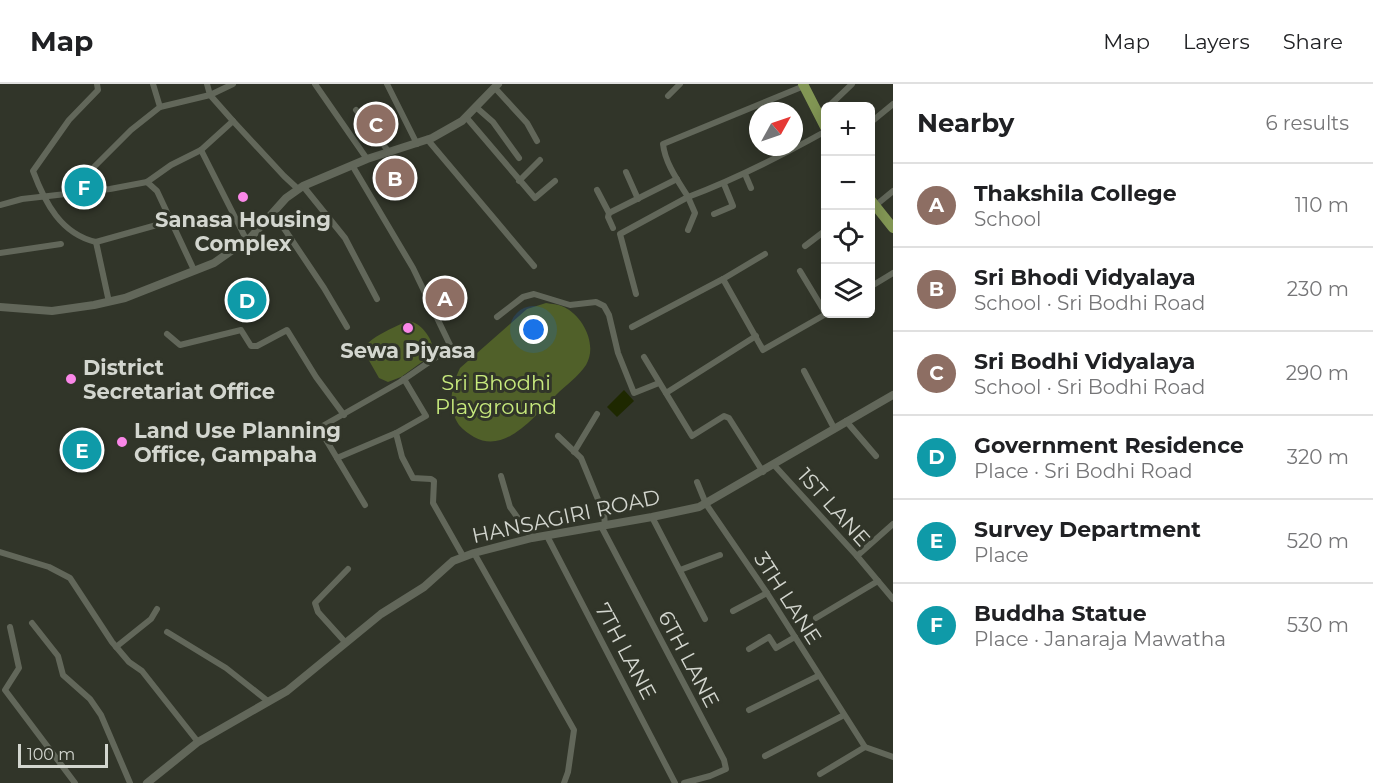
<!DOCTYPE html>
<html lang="en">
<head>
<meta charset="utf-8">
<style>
	body { margin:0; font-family:Montserrat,sans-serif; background:#f2f2f2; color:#202124 }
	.controls { position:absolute; right:18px; top:18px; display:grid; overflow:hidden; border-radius:9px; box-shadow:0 3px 15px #0003 }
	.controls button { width:54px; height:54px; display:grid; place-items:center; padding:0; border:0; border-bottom:2px solid #e0e0e0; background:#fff; color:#202124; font:30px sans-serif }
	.compass { position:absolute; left:749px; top:18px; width:54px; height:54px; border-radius:50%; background:#fff; box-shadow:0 3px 15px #0003; rotate:50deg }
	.scale { position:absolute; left:18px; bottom:15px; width:90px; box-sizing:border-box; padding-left:6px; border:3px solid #d3d6cf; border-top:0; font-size:16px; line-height:21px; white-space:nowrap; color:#d3d6cf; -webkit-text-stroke:4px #313529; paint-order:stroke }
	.you { position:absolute; left:534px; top:246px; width:21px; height:21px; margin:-15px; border:4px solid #fff; border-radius:50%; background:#1a73e8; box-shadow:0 0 0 9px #1a73e833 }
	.badge { display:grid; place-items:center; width:39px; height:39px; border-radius:50%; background:#7c3aed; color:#fff; font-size:20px; font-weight:700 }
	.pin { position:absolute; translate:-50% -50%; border:3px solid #fff; box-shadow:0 2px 6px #0006 }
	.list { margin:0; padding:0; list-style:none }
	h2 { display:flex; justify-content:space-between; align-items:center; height:78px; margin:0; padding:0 24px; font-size:26px }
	h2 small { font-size:20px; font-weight:400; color:#757577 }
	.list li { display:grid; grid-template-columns:39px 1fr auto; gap:18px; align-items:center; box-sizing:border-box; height:84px; padding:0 24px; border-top:2px solid #e0e0e0 }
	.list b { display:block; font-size:22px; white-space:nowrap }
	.list p { margin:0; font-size:20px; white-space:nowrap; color:#757577 }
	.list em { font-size:20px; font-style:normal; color:#757577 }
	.icon { flex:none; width:33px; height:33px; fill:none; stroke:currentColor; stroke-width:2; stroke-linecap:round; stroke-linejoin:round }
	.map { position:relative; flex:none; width:893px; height:699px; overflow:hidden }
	header { display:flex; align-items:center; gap:36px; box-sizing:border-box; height:84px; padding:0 30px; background:#fff; border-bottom:2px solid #e0e0e0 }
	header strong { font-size:28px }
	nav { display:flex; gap:33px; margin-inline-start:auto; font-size:21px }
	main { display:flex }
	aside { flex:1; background:#fff }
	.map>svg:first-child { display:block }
	.green { fill:#506029 }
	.water { fill:#1e2800 }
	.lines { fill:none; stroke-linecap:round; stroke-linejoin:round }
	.minor { stroke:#62675a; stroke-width:6 }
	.tertiary { stroke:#62675a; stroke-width:8 }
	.trunk { stroke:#829654; stroke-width:10 }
	.poi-dot { fill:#fa87e8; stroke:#313529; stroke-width:2 }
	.labels { text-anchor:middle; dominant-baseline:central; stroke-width:6; stroke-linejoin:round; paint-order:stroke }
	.poi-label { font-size:21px; font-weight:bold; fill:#d3d6cf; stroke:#313529 }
	.park-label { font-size:21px; fill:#c8ea7d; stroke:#313529 }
	.street-label { font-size:21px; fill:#d3d6cf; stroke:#313529 }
</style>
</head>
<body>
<header>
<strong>Map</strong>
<nav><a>Map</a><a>Layers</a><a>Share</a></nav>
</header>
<main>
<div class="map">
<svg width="893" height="699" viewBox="0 0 893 699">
	<rect width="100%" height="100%" fill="#313529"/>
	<g class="green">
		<path d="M546 219C552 220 558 220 564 223 583 232 598 261 586 281 579 292 565 302 556 311 535 331 506 371 474 353 469 350 463 346 459 341 447 323 451 303 460 284L527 225Z"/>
		<path d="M407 237C421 237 435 257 433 270L401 293 388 298 379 294 363 266C370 252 394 244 407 237Z"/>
	</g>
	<path class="water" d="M624 306 634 317 617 333 607 323Z"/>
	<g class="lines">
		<g class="minor">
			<path d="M207 0 210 11 233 0"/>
			<path d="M315 0 367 75"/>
			<path d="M387 0 417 60"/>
			<path d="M495 4 527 39 537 57"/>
			<path d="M668 12 680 0"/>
			<path d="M829 22 852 0"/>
			<path d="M160 23 210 11 233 37"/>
			<path d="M477 24 493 38 519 74"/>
			<path d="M356 26 389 68"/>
			<path d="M466 33 535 114 555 97"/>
			<path d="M870 39 893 20"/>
			<path d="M427 55 534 182"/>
			<path d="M201 66 247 157"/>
			<path d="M352 81 413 184 451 263 400 298 319 344 365 421"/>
			<path d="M626 88 638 115"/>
			<path d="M745 90 751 104"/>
			<path d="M519 97 540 76"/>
			<path d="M147 98 157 107 194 186"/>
			<path d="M303 102 345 154 377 215"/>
			<path d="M597 106 609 129 608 133 613 144"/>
			<path d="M68 109 131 46 160 23 153 0"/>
			<path d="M0 121 22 115 110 105 147 98 171 81 201 66 233 37 284 92 298 105"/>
			<path d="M876 121 893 107"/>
			<path d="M273 128 324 204 347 243"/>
			<path d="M609 129 677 95"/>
			<path d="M714 130 733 122 724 100"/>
			<path d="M688 146 695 129 688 113C737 95 781 72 826 47"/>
			<path d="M96 158C61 150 45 119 33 87L69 36 98 6 97 0"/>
			<path d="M805 162 826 146"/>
			<path d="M0 169 61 160"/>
			<path d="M765 170 723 195 763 266 826 230"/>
			<path d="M800 187 826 230"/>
			<path d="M870 203 893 189"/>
			<path d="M636 210 620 150 688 113C678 97 665 79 663 60L804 2"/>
			<path d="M109 218 96 158 171 137"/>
			<path d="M497 233 523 213 534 210 570 221 596 218 604 222 609 231 618 269 634 309 659 299"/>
			<path d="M632 243 723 195"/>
			<path d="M167 250 180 261 241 246 251 262H257L287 246 316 293 344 331"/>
			<path d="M644 273 692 352 724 332 729 334 763 388"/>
			<path d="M804 287 834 344"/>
			<path d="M404 295 426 332 396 349 402 373 413 394 431 395 434 397 433 419 463 472"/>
			<path d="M666 309 756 252"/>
			<path d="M846 337 876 372"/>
			<path d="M558 352 581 374 604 430 605 441"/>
			<path d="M574 368 597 330"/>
			<path d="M337 374 396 349"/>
			<path d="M774 381 857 472 893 515"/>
			<path d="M501 392 510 423 532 454"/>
			<path d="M697 398 706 420 767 509 865 663 893 673"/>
			<path d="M652 433 705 535"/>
			<path d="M601 442 724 676 726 685 710 692 684 699"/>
			<path d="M547 452 675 699"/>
			<path d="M0 468 49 483 70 494 112 558 129 578 142 587 198 658"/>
			<path d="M474 469 574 646 568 688 564 699"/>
			<path d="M857 472 893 440"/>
			<path d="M680 486 720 471"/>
			<path d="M733 527 767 509"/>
			<path d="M816 534 878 497"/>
			<path d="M32 539 58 572 63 591 90 615 101 631 130 699"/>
			<path d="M10 543 19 584 5 606 75 699"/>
			<path d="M167 548 226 584 269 618"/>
			<path d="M345 558 318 528 315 519 348 485"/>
			<path d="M116 563 151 535 157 525"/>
			<path d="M749 565 769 553 776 564 795 553"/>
			<path d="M749 626 818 592"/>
			<path d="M765 672 844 631"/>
			<path d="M820 690 865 663"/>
		</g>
		<g class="tertiary">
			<path d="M0 223 52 227 94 221 125 214 214 179 251 153 286 114 303 102 367 75 432 54 462 37 498 0"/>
			<path d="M147 699 198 658 287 607 381 530 424 503 453 477 474 469 532 454 652 433 699 423 893 311"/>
		</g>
		<g class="trunk">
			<path d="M803 0 826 45"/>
			<path d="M870 115 893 144"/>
		</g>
	</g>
	<g class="poi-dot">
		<circle cx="243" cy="113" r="6"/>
		<circle cx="408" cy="244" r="6"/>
		<circle cx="71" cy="295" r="6"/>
		<circle cx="122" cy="358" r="6"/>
	</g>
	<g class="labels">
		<g class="poi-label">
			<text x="243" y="135">Sanasa Housing<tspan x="243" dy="24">Complex</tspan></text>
			<text x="408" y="266">Sewa Piyasa</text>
			<text x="83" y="283" text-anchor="start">District<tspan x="83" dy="24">Secretariat Office</tspan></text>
			<text x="134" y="346" text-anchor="start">Land Use Planning<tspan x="134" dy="24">Office, Gampaha</tspan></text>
		</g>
		<g class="park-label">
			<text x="496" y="298">Sri Bhodhi<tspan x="496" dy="24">Playground</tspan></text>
		</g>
		<g class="street-label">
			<text transform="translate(834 423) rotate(48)">1ST LANE</text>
			<text transform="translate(566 432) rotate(-12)">HANSAGIRI ROAD</text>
			<text transform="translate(788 514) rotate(57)">3TH LANE</text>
			<text transform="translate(626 567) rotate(62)">7TH LANE</text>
			<text transform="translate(689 575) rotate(62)">6TH LANE</text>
		</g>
	</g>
</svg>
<div class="controls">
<button>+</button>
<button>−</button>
<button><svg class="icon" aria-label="locate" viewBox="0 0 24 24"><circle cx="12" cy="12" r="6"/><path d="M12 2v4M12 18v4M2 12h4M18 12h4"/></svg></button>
<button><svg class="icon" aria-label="layers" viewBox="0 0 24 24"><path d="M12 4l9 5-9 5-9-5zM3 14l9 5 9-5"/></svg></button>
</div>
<svg class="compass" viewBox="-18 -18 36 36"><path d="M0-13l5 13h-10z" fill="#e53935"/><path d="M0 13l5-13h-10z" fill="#757577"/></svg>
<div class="scale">100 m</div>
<div class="you"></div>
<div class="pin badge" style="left:445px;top:214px;background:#8d6e63">A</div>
<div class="pin badge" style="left:395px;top:94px;background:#8d6e63">B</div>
<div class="pin badge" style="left:376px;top:40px;background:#8d6e63">C</div>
<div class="pin badge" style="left:247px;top:216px;background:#0f9aa8">D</div>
<div class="pin badge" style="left:82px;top:366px;background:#0f9aa8">E</div>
<div class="pin badge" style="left:84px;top:103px;background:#0f9aa8">F</div>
</div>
<aside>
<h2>Nearby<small>6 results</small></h2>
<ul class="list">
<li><span class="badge" style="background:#8d6e63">A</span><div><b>Thakshila College</b><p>School</p></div><em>110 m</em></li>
<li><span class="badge" style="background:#8d6e63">B</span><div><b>Sri Bhodi Vidyalaya</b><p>School · Sri Bodhi Road</p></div><em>230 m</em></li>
<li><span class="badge" style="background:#8d6e63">C</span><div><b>Sri Bodhi Vidyalaya</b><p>School · Sri Bodhi Road</p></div><em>290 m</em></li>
<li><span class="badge" style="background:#0f9aa8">D</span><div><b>Government Residence</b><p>Place · Sri Bodhi Road</p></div><em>320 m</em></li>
<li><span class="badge" style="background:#0f9aa8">E</span><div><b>Survey Department</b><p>Place</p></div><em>520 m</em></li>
<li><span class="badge" style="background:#0f9aa8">F</span><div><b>Buddha Statue</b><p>Place · Janaraja Mawatha</p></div><em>530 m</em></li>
</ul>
</aside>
</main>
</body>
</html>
